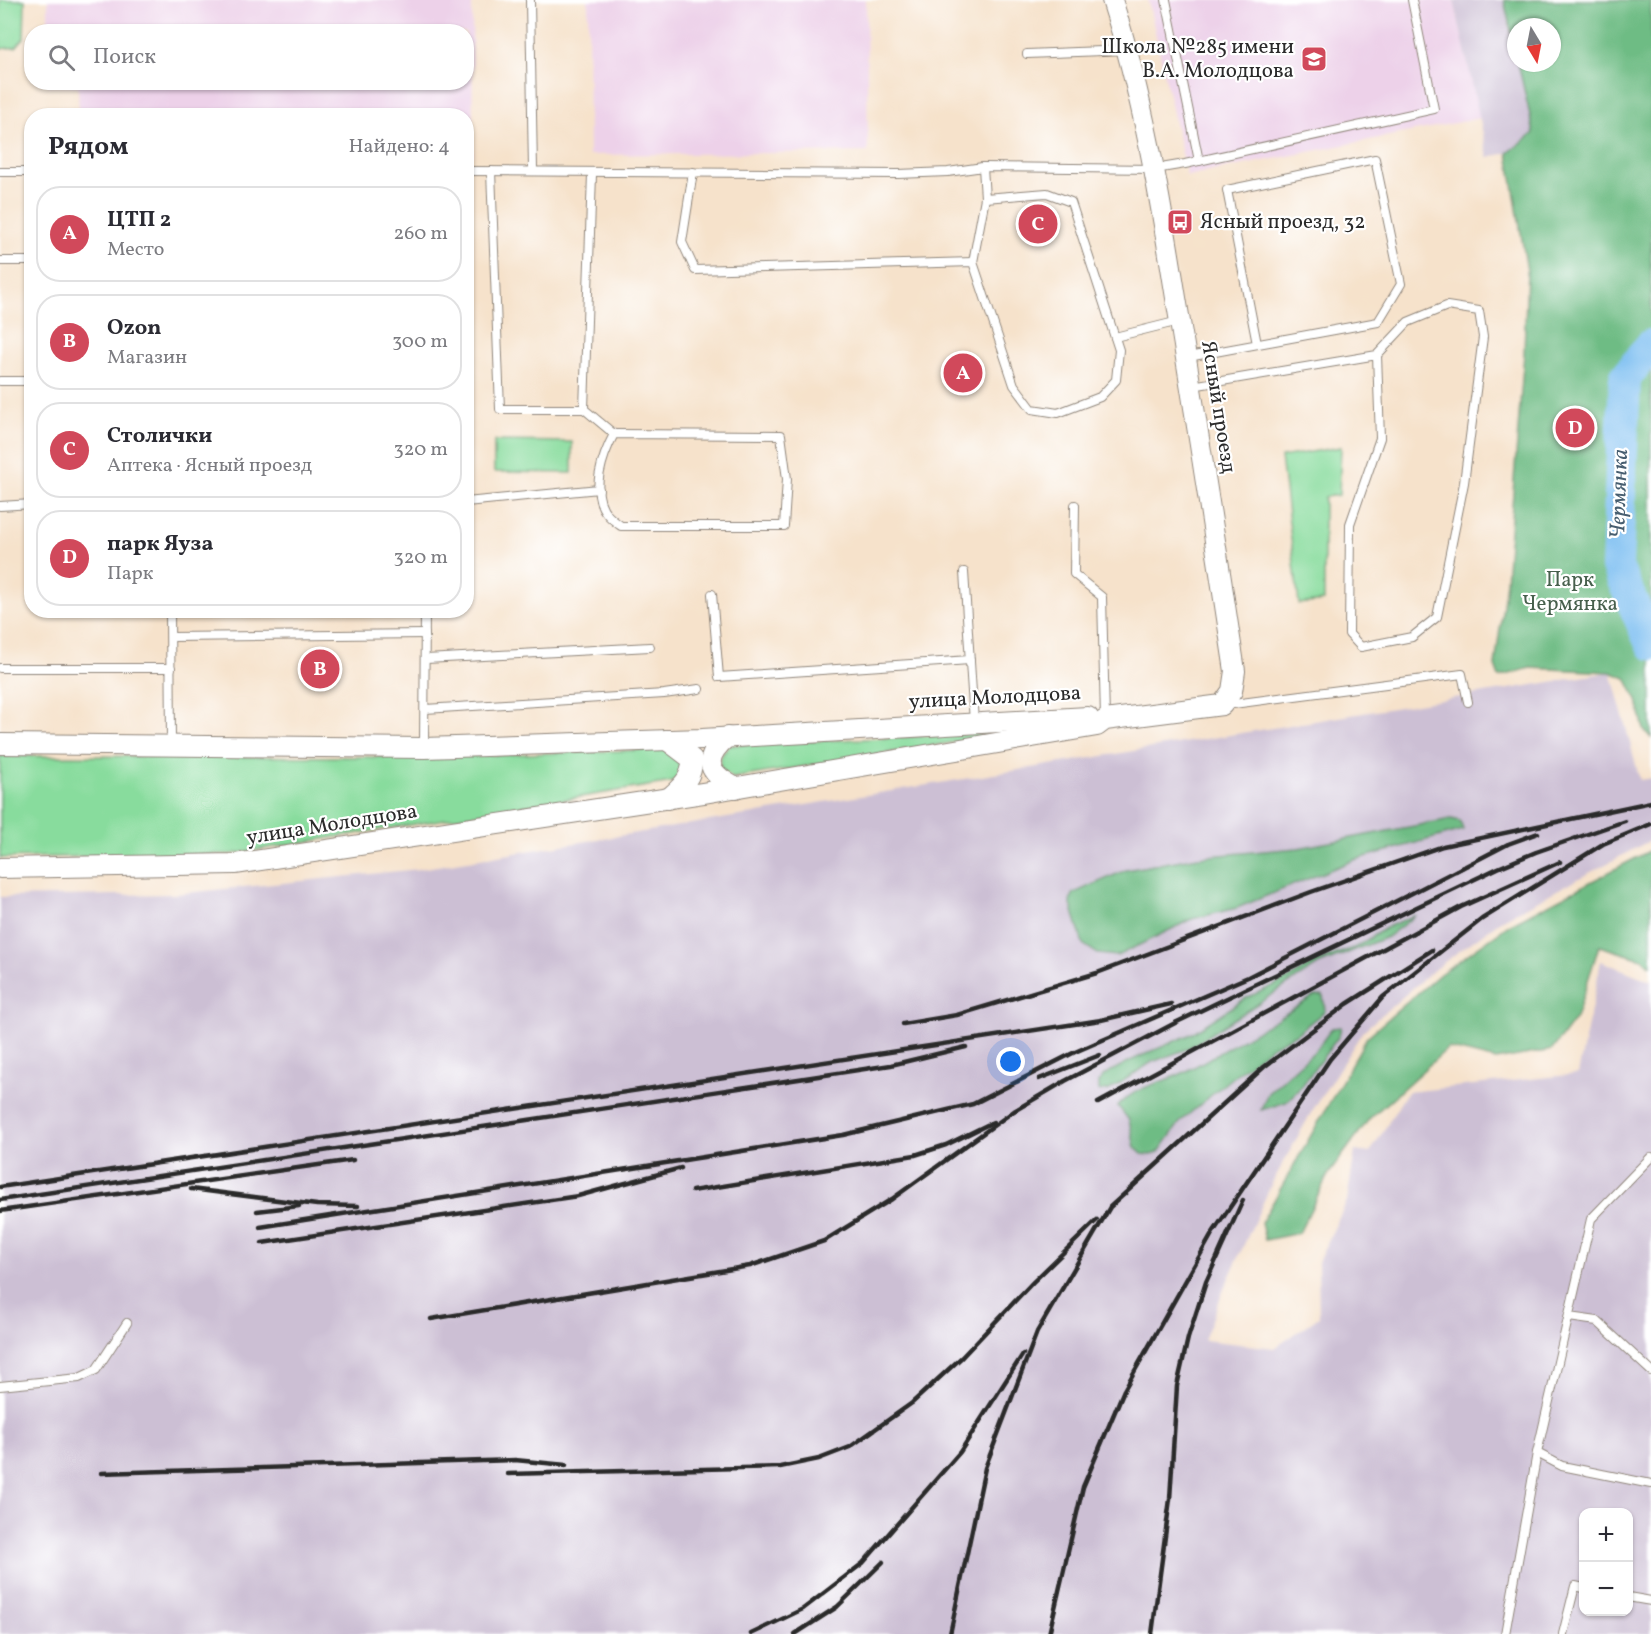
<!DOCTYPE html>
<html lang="ru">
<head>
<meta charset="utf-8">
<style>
	body { margin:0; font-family:Vollkorn,serif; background:#f2f2f3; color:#2b2b33 }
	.controls { position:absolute; right:18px; bottom:18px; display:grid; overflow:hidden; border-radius:12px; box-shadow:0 2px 4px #0004 }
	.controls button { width:54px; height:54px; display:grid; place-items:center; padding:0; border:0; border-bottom:2px solid #e1e1e2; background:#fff; color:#2b2b33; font:30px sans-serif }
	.compass { position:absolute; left:1507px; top:18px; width:54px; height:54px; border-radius:50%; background:#fff; box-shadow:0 2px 4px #0004; rotate:170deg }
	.you { position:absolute; left:1011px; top:1062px; width:21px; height:21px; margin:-15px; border:4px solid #fff; border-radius:50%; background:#1a73e8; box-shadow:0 0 0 9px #1a73e833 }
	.badge { display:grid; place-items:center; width:39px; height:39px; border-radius:50%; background:#d1495b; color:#fff; font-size:20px; font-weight:700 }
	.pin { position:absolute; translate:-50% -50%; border:3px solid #fff; box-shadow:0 2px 6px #0006 }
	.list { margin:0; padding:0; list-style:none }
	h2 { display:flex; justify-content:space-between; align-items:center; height:78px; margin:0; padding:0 24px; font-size:26px }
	h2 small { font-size:20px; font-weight:400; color:#7c7c81 }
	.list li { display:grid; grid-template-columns:39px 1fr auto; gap:18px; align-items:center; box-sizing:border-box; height:96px; margin:0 12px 12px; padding:0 12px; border:2px solid #e1e1e2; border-radius:24px }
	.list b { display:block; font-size:22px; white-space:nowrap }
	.list p { margin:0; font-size:20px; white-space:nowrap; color:#7c7c81 }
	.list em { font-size:20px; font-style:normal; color:#7c7c81 }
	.icon { flex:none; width:33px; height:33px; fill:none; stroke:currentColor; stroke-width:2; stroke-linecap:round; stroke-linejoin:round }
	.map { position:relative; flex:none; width:1651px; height:1634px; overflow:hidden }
	.search { position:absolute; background:#fff; box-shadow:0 2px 4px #0004; left:24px; top:24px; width:450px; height:66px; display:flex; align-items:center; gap:15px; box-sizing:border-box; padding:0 21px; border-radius:24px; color:#7c7c81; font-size:22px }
	.panel { position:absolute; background:#fff; box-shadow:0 2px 4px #0004; left:24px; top:108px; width:450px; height:510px; border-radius:24px }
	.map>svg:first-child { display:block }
	.built { fill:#edd1e9 }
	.industrial { fill:#ccbfd4; fill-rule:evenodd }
	.green { fill:#88dc9d; stroke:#5a8464; stroke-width:1.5 }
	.forest { fill:#6ebc84; stroke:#4c7458; stroke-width:1.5 }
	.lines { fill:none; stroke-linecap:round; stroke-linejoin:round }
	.river { stroke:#7cbef1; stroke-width:32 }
	.service-casing { stroke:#90867b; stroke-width:10 }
	.tertiary-casing { stroke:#90867b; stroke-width:22 }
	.service { stroke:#fff; stroke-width:8 }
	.tertiary { stroke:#fff; stroke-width:20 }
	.rail { stroke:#2b2b2b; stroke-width:4.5 }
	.labels { text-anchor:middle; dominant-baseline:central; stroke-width:4.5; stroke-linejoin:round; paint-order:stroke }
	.poi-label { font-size:21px; fill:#2b2b2b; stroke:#fff; text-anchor:end }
	.street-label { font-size:21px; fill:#2b2b2b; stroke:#fff }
	.park-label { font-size:21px; fill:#47604d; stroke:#fff }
	.water-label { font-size:22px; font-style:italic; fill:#475e70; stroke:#fff }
</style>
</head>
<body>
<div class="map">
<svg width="1651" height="1634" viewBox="0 0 1651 1634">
	<rect width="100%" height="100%" fill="#fff"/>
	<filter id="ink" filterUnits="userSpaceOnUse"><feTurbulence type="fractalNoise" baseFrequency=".0167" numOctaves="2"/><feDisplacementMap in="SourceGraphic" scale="12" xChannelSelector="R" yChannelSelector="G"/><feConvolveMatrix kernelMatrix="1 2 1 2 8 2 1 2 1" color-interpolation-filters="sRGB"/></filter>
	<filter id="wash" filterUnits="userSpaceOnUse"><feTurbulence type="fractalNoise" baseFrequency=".008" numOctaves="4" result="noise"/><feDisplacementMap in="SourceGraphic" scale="24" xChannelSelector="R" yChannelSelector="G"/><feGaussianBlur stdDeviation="1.35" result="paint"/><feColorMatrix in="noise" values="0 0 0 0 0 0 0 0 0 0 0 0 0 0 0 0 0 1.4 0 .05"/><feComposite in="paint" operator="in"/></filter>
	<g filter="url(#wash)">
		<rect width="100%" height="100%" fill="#f6e2cb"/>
		<g class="built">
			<path d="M48 0H472L473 156H467L466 116 79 115 78 86H49V82H466V32L48 31Z"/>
			<path d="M588 0H866L868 152 589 155Z"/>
			<path d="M1148 0H1454L1480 118 1187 176Z"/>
		</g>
		<g class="industrial">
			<path d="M1454 0H1504L1516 63H1518L1534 133 1508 153 1488 157Z"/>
			<path d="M1611 672 1640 780 1651 778V840L1503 919 1435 969 1363 1031 1311 1113 1271 1185 1224 1289 1204 1340 1275 1348 1319 1317 1318 1262 1347 1201 1355 1151 1370 1153 1407 1092 1578 1074 1601 961 1651 981V1634H0V897L176 894 419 869ZM1584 1512H1628V1612H1584Z"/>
		</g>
		<g class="green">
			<path d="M0 0H25L24 38 16 47 0 49Z"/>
			<path d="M494 441 572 442V473L494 472Z"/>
			<path d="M1341 447 1339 495 1324 497V601L1299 604 1281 457Z"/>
			<path d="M1017 732 733 778 720 769V757L730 745Z"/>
			<path d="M674 749 684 767 679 777 672 782 232 854 0 858V756L433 757Z"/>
		</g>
		<g class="forest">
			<path d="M1504 0H1651V738L1644 730 1637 700 1626 678 1610 672 1530 668 1499 677 1495 666 1506 582 1524 353 1527 271 1508 153 1534 133 1518 63H1552V27H1516V53Z"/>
			<path d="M1451 819 1460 821 1463 830 1354 860 1237 908 1192 919 1117 956 1098 954 1083 944 1070 901 1074 893 1126 870 1198 857 1298 848Z"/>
			<path d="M1651 850V965L1642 959 1599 946 1576 1018 1552 1050 1496 1060 1448 1048 1369 1119 1328 1175 1299 1233 1265 1240 1261 1223 1367 1037 1440 974 1509 925Z"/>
			<path d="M1416 915 1387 937 1318 965 1187 1049 1152 1062 1108 1091H1099V1082L1104 1075 1130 1061 1191 1034 1246 998 1290 978 1313 963 1356 947 1387 927Z"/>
			<path d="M1323 995 1325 1011 1296 1034 1271 1047 1229 1080 1181 1121 1159 1152 1151 1155 1142 1154 1135 1147 1129 1120 1118 1106C1137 1085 1164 1083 1187 1071 1230 1047 1272 1023 1314 996Z"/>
			<path d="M1341 1027 1339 1036 1301 1087 1286 1102 1261 1110 1268 1093 1316 1050 1332 1028Z"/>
		</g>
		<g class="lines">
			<path class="river" d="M1651 345 1625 378 1617 567 1651 644"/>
		</g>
	</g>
	<g filter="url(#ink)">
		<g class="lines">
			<g class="service-casing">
				<g id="service">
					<path d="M530 0 533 170"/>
					<path d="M1166 0 1199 161"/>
					<path d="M1027 54 1127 50"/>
					<path d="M466 171 898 174 948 172 983 167 1155 169 1185 164 1434 109 1412 0"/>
					<path d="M491 171 500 409H584L592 174"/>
					<path d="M0 172H32"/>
					<path d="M693 172 682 242 695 270 973 262 1014 385 1032 409 1058 413 1100 397 1116 380 1119 350 1071 202 1047 193 985 198 983 167"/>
					<path d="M0 261H32"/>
					<path d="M973 262 985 198"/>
					<path d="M1115 337 1179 321"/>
					<path d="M1188 357 1378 322 1401 284 1375 159 1227 190 1257 344"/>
					<path d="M0 381H32"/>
					<path d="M1192 386 1377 355 1408 322 1447 306 1479 311 1483 337 1464 483 1437 617 1412 637 1361 647 1349 634 1350 524 1380 438 1377 355"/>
					<path d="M584 409 614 434"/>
					<path d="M614 434 781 435 787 479 784 526H621C616 522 611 519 607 514 589 492 603 455 614 434Z"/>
					<path d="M466 502 599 489"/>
					<path d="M1075 505 1074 574 1102 597 1105 719"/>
					<path d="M0 506 32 504"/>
					<path d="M964 572 974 722"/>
					<path d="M712 594 719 677 970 660"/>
					<path d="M170 610 171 744"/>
					<path d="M171 637 425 634"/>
					<path d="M426 659 650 647"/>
					<path d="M0 668H171"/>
					<path d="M1226 705 1462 674 1468 702"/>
					<path d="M425 709 664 694 699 689"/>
					<path d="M424 746 425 610"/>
					<path d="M1569 1317 1597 1321 1651 1371"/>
					<path d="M0 1386 79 1378 96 1370 127 1323"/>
					<path d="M1537 1453 1562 1466 1651 1484"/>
					<path d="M1628 1597 1651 1601"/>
					<path d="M1505 1634 1537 1453 1591 1219 1651 1157"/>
					<path d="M1563 1634 1575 1586 1584 1588"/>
				</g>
			</g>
			<g class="tertiary-casing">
				<g id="tertiary">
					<path d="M727 737C701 760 708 773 736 788"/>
					<path d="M667 740 692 759C693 778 681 787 668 799"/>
					<path d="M0 744 424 748 702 739 1088 717"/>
					<path d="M0 868 235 864 703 793 1097 726 1105 720 1222 705 1232 691 1235 671C1216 546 1197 422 1176 298 1160 197 1143 97 1112 0"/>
				</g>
			</g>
			<use href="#service" class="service"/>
			<use href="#tertiary" class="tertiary"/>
			<g class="rail">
				<path d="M1456 871 1508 844 1538 833"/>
				<path d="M903 1024 957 1015 1097 973 1311 892 1443 846 1651 802"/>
				<path d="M1039 1079 1100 1055"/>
				<path d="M1098 1103 1461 907 1560 862"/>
				<path d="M0 1187 1101 1020 1171 1004"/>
				<path d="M191 1189 317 1205 358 1206"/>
				<path d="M692 1191 915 1155 946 1145 993 1122"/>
				<path d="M0 1200 891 1065 966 1047"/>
				<path d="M0 1211 353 1160"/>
				<path d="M257 1211 299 1206"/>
				<path d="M260 1227 843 1135 973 1104 1075 1052 1248 977 1463 867"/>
				<path d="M262 1243 578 1196 681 1168"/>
				<path d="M431 1319 750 1266 824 1241 892 1199 1014 1111 1065 1081 1177 1022 1498 868 1536 852 1625 821"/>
				<path d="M101 1473 515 1460 566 1465"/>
				<path d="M508 1474 780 1467 819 1459 850 1447 912 1403 962 1357 1033 1282 1097 1220"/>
				<path d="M751 1634 803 1609 863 1563 960 1452 1023 1354"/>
				<path d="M795 1634 837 1607 883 1562"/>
				<path d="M950 1634 985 1468 1037 1332 1110 1207 1264 1067 1347 1004 1432 950"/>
				<path d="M1049 1634 1083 1487 1124 1390 1212 1234 1330 1059 1383 997 1482 919 1603 844 1651 824"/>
				<path d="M1152 1634 1170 1499 1177 1386 1188 1338 1206 1282 1243 1200"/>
			</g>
		</g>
	</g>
	<defs>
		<g id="school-square" transform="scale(1.35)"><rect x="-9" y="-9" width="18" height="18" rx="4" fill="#d1495b" stroke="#fff"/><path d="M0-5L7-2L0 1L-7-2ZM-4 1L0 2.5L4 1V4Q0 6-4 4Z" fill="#fff"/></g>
		<g id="bus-square" transform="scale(1.35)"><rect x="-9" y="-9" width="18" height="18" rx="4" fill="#d1495b" stroke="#fff"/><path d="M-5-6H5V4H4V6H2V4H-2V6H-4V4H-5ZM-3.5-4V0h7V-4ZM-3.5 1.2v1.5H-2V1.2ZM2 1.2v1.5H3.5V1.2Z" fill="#fff"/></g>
	</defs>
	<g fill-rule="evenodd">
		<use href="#school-square" x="1314" y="59"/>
		<use href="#bus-square" x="1180" y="222"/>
	</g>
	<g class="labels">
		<g class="poi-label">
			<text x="1294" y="47">Школа №285 имени<tspan x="1294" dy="24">В.А. Молодцова</tspan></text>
			<text x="1200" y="222" text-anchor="start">Ясный проезд, 32</text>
		</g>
		<g class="street-label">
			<text transform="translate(1218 407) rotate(81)">Ясный проезд</text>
			<text transform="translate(995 698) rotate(-3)">улица Молодцова</text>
			<text transform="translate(332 825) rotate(-9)">улица Молодцова</text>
		</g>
		<g class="park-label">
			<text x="1570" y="580">Парк<tspan x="1570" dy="24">Чермянка</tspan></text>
		</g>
		<g class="water-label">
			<text transform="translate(1620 494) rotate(-88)">Чермянка</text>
		</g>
	</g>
</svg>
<div class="controls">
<button>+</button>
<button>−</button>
</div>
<svg class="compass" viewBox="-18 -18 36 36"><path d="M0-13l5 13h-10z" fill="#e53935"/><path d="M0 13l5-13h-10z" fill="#7c7c81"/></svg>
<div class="you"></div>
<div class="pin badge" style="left:963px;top:373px">A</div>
<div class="pin badge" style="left:320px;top:669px">B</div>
<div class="pin badge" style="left:1038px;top:224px">C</div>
<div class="pin badge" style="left:1575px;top:428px">D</div>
<div class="search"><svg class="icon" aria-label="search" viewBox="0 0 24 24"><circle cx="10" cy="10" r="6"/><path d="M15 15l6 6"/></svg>Поиск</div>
<section class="panel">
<h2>Рядом<small>Найдено: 4</small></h2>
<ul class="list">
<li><span class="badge">A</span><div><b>ЦТП 2</b><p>Место</p></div><em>260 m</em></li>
<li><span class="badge">B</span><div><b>Ozon</b><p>Магазин</p></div><em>300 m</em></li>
<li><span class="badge">C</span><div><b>Столички</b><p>Аптека · Ясный проезд</p></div><em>320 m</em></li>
<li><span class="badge">D</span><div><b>парк Яуза</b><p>Парк</p></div><em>320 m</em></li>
</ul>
</section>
</div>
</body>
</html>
